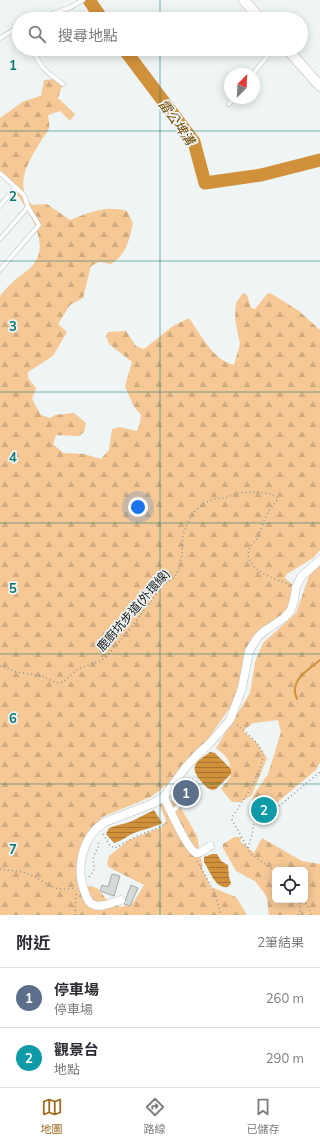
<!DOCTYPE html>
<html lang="zh-TW">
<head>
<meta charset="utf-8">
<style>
	body { margin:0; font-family:Mulish,"Noto Sans TC",sans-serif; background:#f2f2f3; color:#2b2b33 }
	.controls { position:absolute; right:12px; bottom:12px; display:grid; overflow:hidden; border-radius:6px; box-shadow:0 2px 10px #0003 }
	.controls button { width:36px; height:36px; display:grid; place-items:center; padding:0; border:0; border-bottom:1px solid #e1e1e2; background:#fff; color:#2b2b33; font:20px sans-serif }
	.compass { position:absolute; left:224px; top:68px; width:36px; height:36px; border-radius:50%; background:#fff; box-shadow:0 2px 10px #0003; rotate:24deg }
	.you { position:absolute; left:138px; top:507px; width:14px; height:14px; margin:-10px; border:3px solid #fff; border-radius:50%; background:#1a73e8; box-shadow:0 0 0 6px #1a73e833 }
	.badge { display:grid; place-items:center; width:26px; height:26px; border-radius:50%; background:#9f6b23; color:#fff; font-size:13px; font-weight:700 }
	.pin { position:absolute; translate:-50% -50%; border:2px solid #fff; box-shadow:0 1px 4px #0006 }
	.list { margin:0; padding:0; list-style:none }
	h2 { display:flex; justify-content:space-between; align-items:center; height:52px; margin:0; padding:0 16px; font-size:17px }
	h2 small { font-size:13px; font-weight:400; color:#7c7c81 }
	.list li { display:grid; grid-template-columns:26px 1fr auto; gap:12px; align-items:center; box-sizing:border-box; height:60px; padding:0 16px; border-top:1px solid #e1e1e2 }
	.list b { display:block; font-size:15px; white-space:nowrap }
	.list p { margin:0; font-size:13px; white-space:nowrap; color:#7c7c81 }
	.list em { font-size:13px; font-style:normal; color:#7c7c81 }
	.icon { flex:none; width:22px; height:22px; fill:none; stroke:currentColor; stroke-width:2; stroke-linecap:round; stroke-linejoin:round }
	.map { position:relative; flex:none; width:320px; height:915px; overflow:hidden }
	.search { position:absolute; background:#fff; box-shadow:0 2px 10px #0003; left:12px; right:12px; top:12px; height:44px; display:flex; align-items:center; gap:10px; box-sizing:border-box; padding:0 14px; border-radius:22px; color:#7c7c81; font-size:15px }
	.sheet { height:172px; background:#fff }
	nav { display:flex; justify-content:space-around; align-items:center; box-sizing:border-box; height:56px; border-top:1px solid #e1e1e2; background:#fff; font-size:11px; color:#7c7c81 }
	nav a { display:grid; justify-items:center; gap:2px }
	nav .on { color:#9f6b23 }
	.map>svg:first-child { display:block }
	.forest { fill:url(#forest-firs); fill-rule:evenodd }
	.water { fill:url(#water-rules) }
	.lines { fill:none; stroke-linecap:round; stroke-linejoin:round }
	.stream { stroke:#d1903a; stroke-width:2 }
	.river { stroke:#d1903a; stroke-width:13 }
	.building { fill:#d4d9da; stroke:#a5a9aa }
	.service-casing { stroke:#babebf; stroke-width:5 }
	.minor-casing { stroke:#babebf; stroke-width:9 }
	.tertiary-casing { stroke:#babebf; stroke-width:11 }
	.path { stroke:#909394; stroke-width:1.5; stroke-dasharray:1 3; stroke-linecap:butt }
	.service { stroke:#fff; stroke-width:4 }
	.minor { stroke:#fff; stroke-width:8 }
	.tertiary { stroke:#fff; stroke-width:10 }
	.grid { fill:none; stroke:#0f766e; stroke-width:1; stroke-opacity:0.55 }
	.labels { text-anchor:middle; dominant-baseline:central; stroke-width:3.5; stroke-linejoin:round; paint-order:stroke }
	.street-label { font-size:12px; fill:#131515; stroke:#eff4f5 }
	.water-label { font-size:13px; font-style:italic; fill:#724700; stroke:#eff4f5 }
	.grid-label { font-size:13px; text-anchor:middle; font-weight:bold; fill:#0f766e; stroke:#eff4f5; stroke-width:3.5; stroke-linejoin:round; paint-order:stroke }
</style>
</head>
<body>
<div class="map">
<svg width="320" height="915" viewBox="0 0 320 915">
	<defs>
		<pattern id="forest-firs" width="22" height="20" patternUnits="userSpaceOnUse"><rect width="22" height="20" fill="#f5c895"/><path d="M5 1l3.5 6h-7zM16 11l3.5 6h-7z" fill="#d1ab80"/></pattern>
		<pattern id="water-rules" width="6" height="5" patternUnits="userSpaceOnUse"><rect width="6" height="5" fill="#d1903a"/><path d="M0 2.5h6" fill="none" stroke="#a87430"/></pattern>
	</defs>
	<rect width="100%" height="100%" fill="#eff4f5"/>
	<g class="forest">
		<path d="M56 79 62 86 58 98 75 114 70 121 60 111 48 115C48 119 50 124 49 128 48 132 43 137 41 141 29 161 13 184 32 205L47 204 70 220C91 212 105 205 127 211L133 223C129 240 127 254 111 264L99 262 91 266 83 298 70 305 58 324 67 332 53 356 28 372V378L36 388 32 399 41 415 50 418 55 415 74 413 86 423 84 432 79 436 56 435 53 444 63 453 84 454 101 459 109 450 112 429 120 427 137 431 140 423 141 415 133 405 125 386 132 362 109 344 106 336 108 332 126 331 136 346 144 349 173 326 189 318C201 335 213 360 234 365L240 344 235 319 236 303 243 293 247 295 251 308 255 309 268 293 272 294 299 311 320 330V550L313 558 287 574 285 578 297 589 292 606 259 634 236 699 196 756 172 781 151 797 102 817 87 838 82 855 85 888 89 886 97 888 106 899 121 907 133 903 144 885 110 868 107 865 109 856 129 840 162 827 166 820 159 804 171 800 181 808 197 836 203 871 211 887 236 897 247 915H0V296C4 291 8 286 13 282 19 276 27 272 32 266 56 241 18 197 4 175L0 172V118L24 101 41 96 44 80Z"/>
		<path d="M320 561V762L316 770 274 805 259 813 252 809 253 796 268 774 281 732 278 720 253 723 243 731 257 743 267 758 252 795 241 802H232L221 789 231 776C230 761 229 758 216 748L250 693 255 662 263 643 296 613 310 573Z"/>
		<path d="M234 837H242L240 841 254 853 262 838 302 861 320 864V915H269L267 897 255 881 236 871 223 848V844ZM275 870H305V900H275Z"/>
	</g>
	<g class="water">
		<path d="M210 752 215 753 231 769V774L216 789 213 790C207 789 204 785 200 780 188 765 198 761 210 752Z"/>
		<path d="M154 810 162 823C153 828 143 829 134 833 127 836 122 841 114 843L106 834 109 828 115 826 130 822Z"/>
		<path d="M212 854H217L221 861 228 865 229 877 231 883 228 887C215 889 210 871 204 862V857Z"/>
	</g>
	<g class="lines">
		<path class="stream" d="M297 699C296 696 294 692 295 689 296 676 311 668 320 660"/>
		<g class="river">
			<path d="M89 0 102 19"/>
			<path d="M124 49 194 142 205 183 261 175 320 160"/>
		</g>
	</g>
	<g class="building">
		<path d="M112 874 120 876 114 896 100 891 102 885 108 887Z"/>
		<path d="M131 885 138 888 130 906 124 904Z"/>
	</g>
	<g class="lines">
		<g class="service-casing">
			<g id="service">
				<path d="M36 19 69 8 83 0"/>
				<path d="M0 38 19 27"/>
				<path d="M32 49C42 69 45 71 63 84"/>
				<path d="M253 74 273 49"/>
				<path d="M229 104 234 98"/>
				<path d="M0 173 24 195 28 207 39 225 0 270"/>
				<path d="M0 206 15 188"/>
				<path d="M0 239 28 207"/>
				<path d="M171 813C183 803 189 793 195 779"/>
			</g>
		</g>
		<g class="minor-casing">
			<g id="minor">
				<path d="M164 797C168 806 188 851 196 853 201 854 206 848 210 846"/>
				<path d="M121 900C113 902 102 908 94 905 88 903 87 898 85 893 75 869 82 836 105 822L154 803 164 797 185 768 197 755 210 743 230 720 242 688 249 651 257 638 263 632 284 618 291 610 294 600 296 587 301 577 320 560"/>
			</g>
		</g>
		<g class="tertiary-casing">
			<g id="tertiary">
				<path d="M244 0 260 19"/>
				<path d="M287 49 320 86"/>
			</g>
		</g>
		<g class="path">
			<path d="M0 666 17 672 42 676 57 683 63 682 78 669 100 661 106 657 127 633 164 584 174 578 178 571 182 554 183 534 189 520 195 511 205 503 214 499 228 497 237 493 257 492 270 494 278 498C274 505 268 511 265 519 262 524 261 531 259 536 256 541 251 544 249 549 243 569 274 579 289 584"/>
			<path d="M237 725C245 732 258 741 262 752 267 766 241 804 233 816L232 820 251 854 275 871"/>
			<path d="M103 834 110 846 115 848 137 836 158 828 167 823"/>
			<path d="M248 848 252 835 254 823 258 818 279 806 320 772"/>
			<path d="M197 861 214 891 221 915"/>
			<path d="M0 869C9 871 20 870 28 874 47 881 52 893 75 888"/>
			<path d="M89 877C99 865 91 866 94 856 96 849 100 848 98 841"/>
			<path d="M303 900 309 908 311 915"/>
			<path d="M75 915 76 893"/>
			<path d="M298 915 300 912V900"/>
		</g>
		<use href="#service" class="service"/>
		<use href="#minor" class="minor"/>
		<use href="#tertiary" class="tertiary"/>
	</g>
	<path class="grid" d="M160 0V19M160 49V915M0 131H320M0 261H320M0 392H320M0 523H320M0 654H320M0 784H320"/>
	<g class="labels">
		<g class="street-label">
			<text transform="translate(133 610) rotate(-49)">鹿廚坑步道(外環線)</text>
		</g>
		<g class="water-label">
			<text transform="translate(177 122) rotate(55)">雷公埤溝</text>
		</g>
	</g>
	<g class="grid-label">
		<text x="13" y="70">1</text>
		<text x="13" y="201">2</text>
		<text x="13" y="331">3</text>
		<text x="13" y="462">4</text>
		<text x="13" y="593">5</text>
		<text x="13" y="723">6</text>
		<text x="13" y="854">7</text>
	</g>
</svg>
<div class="controls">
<button><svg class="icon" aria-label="locate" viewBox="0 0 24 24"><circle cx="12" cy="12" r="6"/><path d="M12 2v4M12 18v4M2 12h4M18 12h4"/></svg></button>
</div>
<svg class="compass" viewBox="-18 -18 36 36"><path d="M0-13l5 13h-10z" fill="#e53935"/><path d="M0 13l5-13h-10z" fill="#7c7c81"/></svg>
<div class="you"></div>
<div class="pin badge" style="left:186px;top:793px;background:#5c6f8a">1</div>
<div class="pin badge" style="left:264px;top:810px;background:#0f9aa8">2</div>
<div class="search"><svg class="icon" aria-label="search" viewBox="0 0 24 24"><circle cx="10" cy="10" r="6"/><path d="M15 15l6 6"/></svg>搜尋地點</div>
</div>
<section class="sheet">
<h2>附近<small>2筆結果</small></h2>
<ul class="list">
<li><span class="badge" style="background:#5c6f8a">1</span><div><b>停車場</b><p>停車場</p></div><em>260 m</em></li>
<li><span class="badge" style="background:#0f9aa8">2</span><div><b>觀景台</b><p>地點</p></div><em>290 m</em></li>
</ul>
</section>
<nav>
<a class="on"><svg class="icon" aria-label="map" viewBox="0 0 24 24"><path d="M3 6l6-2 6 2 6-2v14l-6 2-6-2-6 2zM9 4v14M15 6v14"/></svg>地圖</a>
<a><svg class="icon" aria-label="directions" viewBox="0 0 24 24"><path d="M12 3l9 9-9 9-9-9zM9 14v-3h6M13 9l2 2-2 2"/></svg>路線</a>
<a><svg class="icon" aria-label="saved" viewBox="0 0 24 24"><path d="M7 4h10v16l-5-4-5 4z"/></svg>已儲存</a>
</nav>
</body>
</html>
